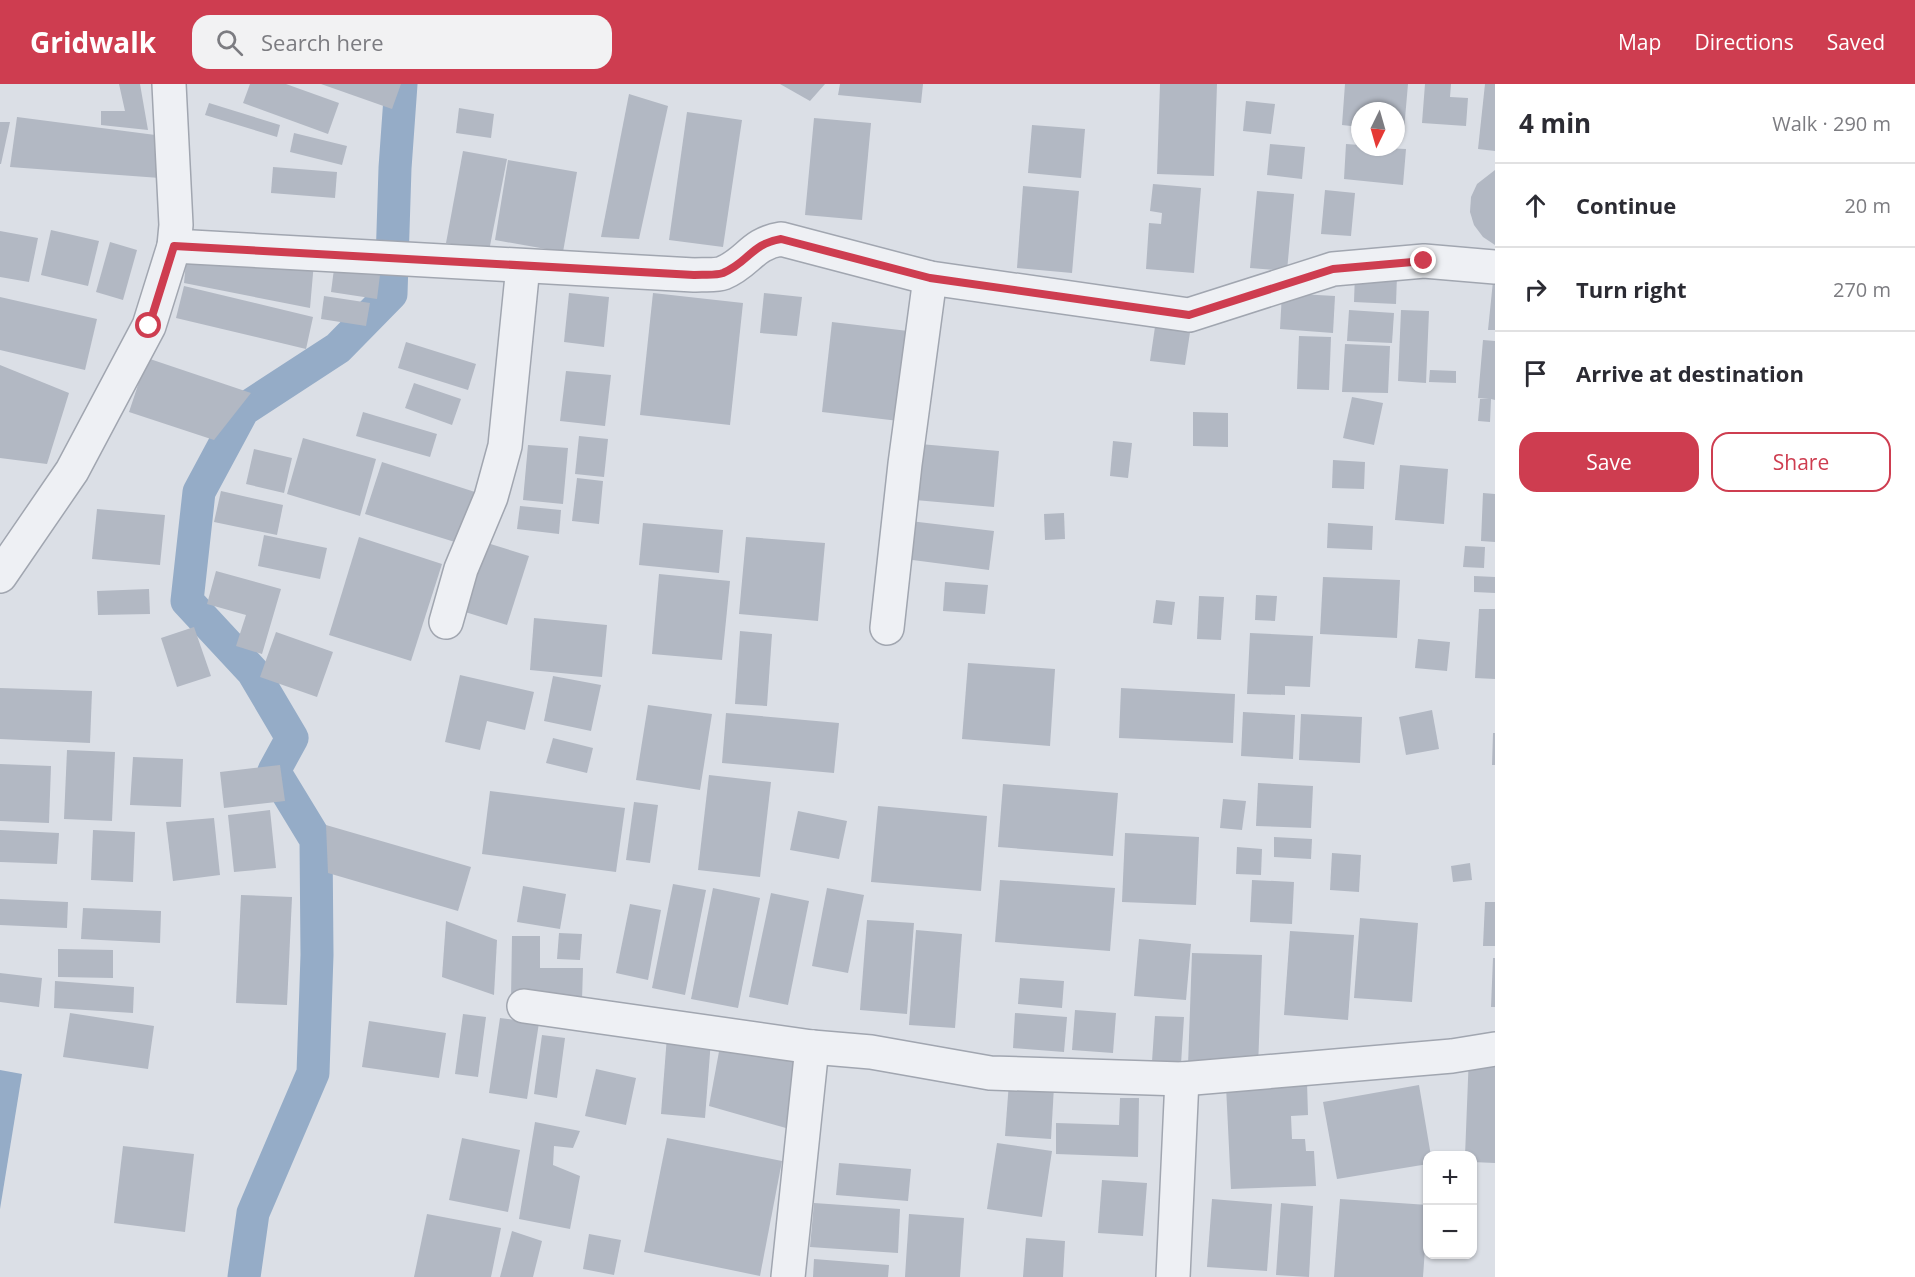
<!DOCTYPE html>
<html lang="en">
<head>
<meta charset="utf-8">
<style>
	body { margin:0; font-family:"Open Sans",sans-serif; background:#f2f2f3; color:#2b2b33 }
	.controls { position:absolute; right:18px; bottom:18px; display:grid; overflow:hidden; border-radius:12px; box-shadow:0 2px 4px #0004 }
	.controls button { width:54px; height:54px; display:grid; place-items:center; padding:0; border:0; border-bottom:2px solid #e1e1e2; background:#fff; color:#2b2b33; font:30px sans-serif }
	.compass { position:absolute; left:1351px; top:18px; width:54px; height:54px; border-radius:50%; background:#fff; box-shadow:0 2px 4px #0004; rotate:185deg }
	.stop { position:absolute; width:18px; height:18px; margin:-14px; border:4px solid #ce3d50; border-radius:50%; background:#fff }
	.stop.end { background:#ce3d50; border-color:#fff; box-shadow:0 2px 6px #0008 }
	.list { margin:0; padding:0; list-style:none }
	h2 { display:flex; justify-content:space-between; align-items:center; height:78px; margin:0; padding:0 24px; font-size:26px }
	h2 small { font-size:20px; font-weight:400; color:#7c7c81 }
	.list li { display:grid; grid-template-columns:39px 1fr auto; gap:18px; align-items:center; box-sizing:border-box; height:84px; padding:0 24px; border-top:2px solid #e1e1e2 }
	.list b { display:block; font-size:22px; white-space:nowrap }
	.list em { font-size:20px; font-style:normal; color:#7c7c81 }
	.actions { display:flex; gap:12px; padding:18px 24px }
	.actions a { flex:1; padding:14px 0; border:2px solid #ce3d50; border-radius:18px; text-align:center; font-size:21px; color:#ce3d50 }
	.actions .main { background:#ce3d50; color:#fff }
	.icon { flex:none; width:33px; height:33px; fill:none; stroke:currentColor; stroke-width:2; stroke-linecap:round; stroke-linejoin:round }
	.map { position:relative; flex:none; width:1495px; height:1193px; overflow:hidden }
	header { display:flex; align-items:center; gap:36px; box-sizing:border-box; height:84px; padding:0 30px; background:#ce3d50; color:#fff }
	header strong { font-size:28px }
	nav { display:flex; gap:33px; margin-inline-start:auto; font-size:21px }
	.search { width:420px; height:54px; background:#f2f2f3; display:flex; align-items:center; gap:15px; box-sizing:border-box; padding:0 21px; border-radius:18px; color:#7c7c81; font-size:22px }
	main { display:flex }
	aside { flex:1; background:#fff }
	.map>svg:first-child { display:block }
	.water { fill:#95acc7 }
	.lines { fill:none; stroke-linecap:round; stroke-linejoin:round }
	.canal { stroke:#95acc7; stroke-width:33 }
	.building { fill:#b2b8c3 }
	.street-casing { stroke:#a1a6b0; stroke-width:36 }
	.street { stroke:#eef0f4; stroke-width:33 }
	.route { stroke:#ce3d50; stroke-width:8 }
</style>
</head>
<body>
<header>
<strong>Gridwalk</strong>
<div class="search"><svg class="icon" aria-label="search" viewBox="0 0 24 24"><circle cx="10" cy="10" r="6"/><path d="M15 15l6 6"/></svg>Search here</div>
<nav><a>Map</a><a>Directions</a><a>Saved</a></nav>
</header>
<main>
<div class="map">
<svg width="1495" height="1193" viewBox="0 0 1495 1193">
	<rect width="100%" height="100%" fill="#dbdfe6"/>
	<path class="water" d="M0 986 22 990 0 1125Z"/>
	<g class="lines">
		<path class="canal" d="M244 1193 253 1129 313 989 317 871 316 756 274 687 292 654 253 588 187 517 199 408 243 326 338 264 391 210 395 84 401 0"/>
	</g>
	<g class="building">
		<path d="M119 0H140L148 46 101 41V27H125Z"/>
		<path d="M250 0H286L339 19 328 50 243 19Z"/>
		<path d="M321 0H401L392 25Z"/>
		<path d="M780 0H825L810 17Z"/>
		<path d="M840 0H923L921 19 838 11Z"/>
		<path d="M1160 0H1217L1214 92 1157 90Z"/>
		<path d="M1345 0H1408L1404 46 1396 45V27H1360V43L1342 41Z"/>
		<path d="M1425 0H1451L1450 13 1468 14 1466 42 1422 39Z"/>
		<path d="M1485 0H1495V67L1478 65Z"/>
		<path d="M629 10 668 22 639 155 601 153Z"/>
		<path d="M1246 17 1275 20 1271 50 1243 47Z"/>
		<path d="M209 19 280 41 277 53 205 31Z"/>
		<path d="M459 24 494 30 491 54 456 49Z"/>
		<path d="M687 28 742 36 723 163 669 156Z"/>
		<path d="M17 33 163 52 160 94 10 83Z"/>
		<path d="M814 34 871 39 862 136 805 131Z"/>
		<path d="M0 38H10L1 80H0Z"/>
		<path d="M1032 41 1085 45 1081 94 1028 89Z"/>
		<path d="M294 49 347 62 342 81 290 68Z"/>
		<path d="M1270 60 1305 63 1302 95 1267 91Z"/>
		<path d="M1346 60 1360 61V63L1406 65 1403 101 1344 95Z"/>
		<path d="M463 67 507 75 489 167 446 159Z"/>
		<path d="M508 76 577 88 563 168 495 156Z"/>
		<path d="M273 83 337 88 335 114 271 109Z"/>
		<path d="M1495 86V161L1483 153 1474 141 1470 128 1471 113 1477 100Z"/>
		<path d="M1153 100 1201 104 1194 189 1146 185 1149 139 1161 140 1162 129 1150 127Z"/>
		<path d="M1023 102 1079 107 1072 189 1017 184Z"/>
		<path d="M1325 106 1355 109 1351 152 1321 150Z"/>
		<path d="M1257 107 1294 110 1287 187 1250 184Z"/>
		<path d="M51 146 99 157 88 202 41 191Z"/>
		<path d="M0 147 38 154 29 198 0 193Z"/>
		<path d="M110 158 137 166 123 216 96 208Z"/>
		<path d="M187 167 314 178 310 224 184 199Z"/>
		<path d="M334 185 380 191 377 215 331 208Z"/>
		<path d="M1355 189 1397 191 1396 220 1354 218Z"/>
		<path d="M1493 197 1495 198V246H1488Z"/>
		<path d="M184 202 313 233 306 265 176 234Z"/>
		<path d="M569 209 609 213 604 263 564 258Z"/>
		<path d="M653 209 743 219 730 341 640 331Z"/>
		<path d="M764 209 802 213 797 252 760 249Z"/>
		<path d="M1282 209 1335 212 1333 249 1280 245Z"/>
		<path d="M324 212 370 219 366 242 321 235Z"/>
		<path d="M0 213 97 235 85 286 0 266Z"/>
		<path d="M1349 226 1394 229 1392 259 1347 257Z"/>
		<path d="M1401 226 1429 227 1426 299 1398 297Z"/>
		<path d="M1156 236 1191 242 1185 281 1150 277Z"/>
		<path d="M832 238 908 247 899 337 822 328Z"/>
		<path d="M1299 252 1331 253 1329 306 1297 305Z"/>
		<path d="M1483 256 1495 257V316L1491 315 1490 338 1478 337 1480 315H1489L1478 314Z"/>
		<path d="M406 258 476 280 468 306 398 284Z"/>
		<path d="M1345 260 1390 262 1388 309 1342 308Z"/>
		<path d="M147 274 251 309 214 356 129 328Z"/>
		<path d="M0 281 69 309 47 380 0 374Z"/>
		<path d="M1430 286 1456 287V299L1429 298Z"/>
		<path d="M566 287 611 291 605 342 560 337Z"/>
		<path d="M414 299 461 315 452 341 405 324Z"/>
		<path d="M1352 313 1383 319 1374 361 1343 354Z"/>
		<path d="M363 328 437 350 430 373 356 352Z"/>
		<path d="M1193 328 1228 329V363L1193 362Z"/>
		<path d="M579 352 608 355 604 393 575 390Z"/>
		<path d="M303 354 376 375 360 432 287 410Z"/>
		<path d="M1113 357 1132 359 1128 394 1110 392Z"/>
		<path d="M920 360 999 367 994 423 915 416Z"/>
		<path d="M528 361 568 364 563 420 523 416Z"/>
		<path d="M254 365 292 374 284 409 246 400Z"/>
		<path d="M1333 376 1365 378 1364 405 1332 404Z"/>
		<path d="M382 378 475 408 458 459 365 430Z"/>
		<path d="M1400 381 1448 385 1444 440 1395 436Z"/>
		<path d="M577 394 603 397 599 440 572 437Z"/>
		<path d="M221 407 283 421 277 451 214 438Z"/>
		<path d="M1483 409 1495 410V458L1481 457Z"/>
		<path d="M520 422 561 426 559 450 517 445Z"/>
		<path d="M97 425 165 431 160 481 92 475Z"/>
		<path d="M1064 429 1065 455 1045 456 1044 430Z"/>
		<path d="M910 437 994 447 989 486 905 475Z"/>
		<path d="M643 439 723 446 719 489 639 481Z"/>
		<path d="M1328 439 1373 442 1372 466 1327 464Z"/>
		<path d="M264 451 327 464 320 495 258 482Z"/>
		<path d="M359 453 442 480 411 577 329 551Z"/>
		<path d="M746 453 825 459 818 537 739 530Z"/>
		<path d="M484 458 529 472 507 541 462 527Z"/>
		<path d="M1465 462 1485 463 1484 484 1463 483Z"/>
		<path d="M216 487 281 505 262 570 236 562 246 531 207 520Z"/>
		<path d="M659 490 730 497 722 576 652 570Z"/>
		<path d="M1474 492 1495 493V509L1474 508Z"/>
		<path d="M1323 493 1400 496 1397 554 1320 550Z"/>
		<path d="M945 498 988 501 985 530 943 527Z"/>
		<path d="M149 505 150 530 98 531 97 507Z"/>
		<path d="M1256 511 1277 512 1275 537 1255 536Z"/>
		<path d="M1199 512 1224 513 1221 556 1197 555Z"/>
		<path d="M1156 516 1175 518 1172 541 1153 539Z"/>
		<path d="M1479 525H1495V595L1475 594Z"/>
		<path d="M534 534 607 541 602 593 530 586Z"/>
		<path d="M194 543 211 592 177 603 161 554Z"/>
		<path d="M740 547 772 550 767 622 735 620Z"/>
		<path d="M276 548 333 568 317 613 260 593Z"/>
		<path d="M1250 549 1313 552 1310 603 1285 602V611L1247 610Z"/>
		<path d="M1418 555 1450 558 1447 587 1415 584Z"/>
		<path d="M968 579 1055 585 1050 662 962 655Z"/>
		<path d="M460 591 534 608 525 646 487 637 480 666 445 658Z"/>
		<path d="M553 592 601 601 591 647 544 637Z"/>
		<path d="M0 604 92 607 90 659 0 655Z"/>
		<path d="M1121 604 1235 610 1233 659 1119 654Z"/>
		<path d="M648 621 712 630 700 706 636 696Z"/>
		<path d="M1432 626 1439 665 1406 671 1399 633Z"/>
		<path d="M1243 628 1295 631 1293 675 1241 672Z"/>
		<path d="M726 629 839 639 834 689 722 679Z"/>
		<path d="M1301 630 1362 633 1360 679 1299 676Z"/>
		<path d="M1493 649H1495V681H1492Z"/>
		<path d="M553 654 593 664 587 689 546 679Z"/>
		<path d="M67 666 115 668 112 737 64 735Z"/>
		<path d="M133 673 183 675 181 723 130 721Z"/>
		<path d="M0 680 51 682 49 739 0 737Z"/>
		<path d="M280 681 285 717 224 724 220 688Z"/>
		<path d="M709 691 771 698 760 793 698 786Z"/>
		<path d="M1258 699 1313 702 1311 744 1256 742Z"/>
		<path d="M1003 700 1118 709 1113 772 998 763Z"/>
		<path d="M490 707 625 724 616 788 482 770Z"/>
		<path d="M1223 715 1246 717 1242 746 1220 744Z"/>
		<path d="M634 718 658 721 650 779 626 776Z"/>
		<path d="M878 722 987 732 981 807 871 798Z"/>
		<path d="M270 726 276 784 234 788 228 731Z"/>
		<path d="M798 727 847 737 839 775 790 766Z"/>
		<path d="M214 734 220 791 173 797 166 738Z"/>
		<path d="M326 741 471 783 458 827 328 789Z"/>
		<path d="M0 746 59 749 57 780 0 778Z"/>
		<path d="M93 746 135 748 133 798 91 796Z"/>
		<path d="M1125 749 1199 753 1196 821 1122 818Z"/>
		<path d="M1274 753 1312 755 1311 775 1274 773Z"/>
		<path d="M1237 763 1262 765 1261 791 1236 790Z"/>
		<path d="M1332 769 1361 771 1359 808 1330 806Z"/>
		<path d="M1470 779 1472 796 1453 798 1451 782Z"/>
		<path d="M1000 796 1115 804 1110 867 995 858Z"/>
		<path d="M1252 796 1294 798 1292 840 1250 838Z"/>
		<path d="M673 800 706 806 685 911 652 904Z"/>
		<path d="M523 802 566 810 560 845 517 838Z"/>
		<path d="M713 804 760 814 738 924 691 915Z"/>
		<path d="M827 804 864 811 848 889 812 882Z"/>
		<path d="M771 809 809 817 788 921 749 913Z"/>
		<path d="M241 811 292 813 287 921 236 919Z"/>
		<path d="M0 815 68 818 67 844 0 841Z"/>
		<path d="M1485 818H1495V862H1483Z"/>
		<path d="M630 820 661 826 648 896 616 889Z"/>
		<path d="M83 824 161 827 160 859 81 855Z"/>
		<path d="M1360 834 1418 839 1412 918 1354 914Z"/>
		<path d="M867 836 914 839 907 930 860 926Z"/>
		<path d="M446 837 497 856 494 911 442 893Z"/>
		<path d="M916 846 962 850 955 944 909 941Z"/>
		<path d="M1290 847 1354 851 1348 936 1284 931Z"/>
		<path d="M559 849 582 850 580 876 557 875Z"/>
		<path d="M512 852H540V884H583L582 916 511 915Z"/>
		<path d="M1139 855 1191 860 1186 916 1134 912Z"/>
		<path d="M58 865 113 866V894L58 893Z"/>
		<path d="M1192 869 1262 871 1258 984 1188 982Z"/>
		<path d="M1493 874H1495V923H1491Z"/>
		<path d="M0 889 42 894 39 923 0 918Z"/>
		<path d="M1020 894 1064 897 1062 924 1018 920Z"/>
		<path d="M55 897 134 903 133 929 54 924Z"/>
		<path d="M1075 926 1116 929 1113 969 1072 966Z"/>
		<path d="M70 929 154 942 148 985 63 973Z"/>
		<path d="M1015 929 1067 933 1064 968 1013 964Z"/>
		<path d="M463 930 486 933 478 993 455 990Z"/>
		<path d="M1155 932 1184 933 1181 980 1152 978Z"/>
		<path d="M500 934 539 939 527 1015 489 1009Z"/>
		<path d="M369 937 446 949 439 994 362 983Z"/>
		<path d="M542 951 565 954 557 1014 534 1010Z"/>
		<path d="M667 952 711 956 705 1034 661 1030Z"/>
		<path d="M720 962 802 971 793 1046 709 1022Z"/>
		<path d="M1469 970 1495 971V1079L1472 1078V1072H1465Z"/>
		<path d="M596 985 636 994 626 1041 585 1032Z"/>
		<path d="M1009 998 1054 1002 1051 1055 1005 1052Z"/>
		<path d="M1307 998 1308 1031 1291 1032 1292 1055H1305L1306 1067H1314L1316 1102 1231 1105 1226 1002Z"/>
		<path d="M1419 1001 1431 1072H1428V1080L1337 1095 1323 1018Z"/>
		<path d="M1120 1014H1139L1138 1073 1056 1070V1039L1119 1041Z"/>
		<path d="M535 1038 580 1047 573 1064 554 1062 553 1081 580 1092 570 1145 519 1135Z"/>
		<path d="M462 1054 520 1066 508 1128 449 1116Z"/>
		<path d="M667 1054 782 1077 760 1192 644 1168Z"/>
		<path d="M997 1059 1052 1067 1042 1133 987 1125Z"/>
		<path d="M123 1062 194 1070 185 1148 114 1139Z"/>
		<path d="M839 1079 911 1085 908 1117 836 1111Z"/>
		<path d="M1102 1096 1147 1099 1143 1152 1098 1149Z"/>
		<path d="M1212 1115 1272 1120 1267 1187 1207 1183Z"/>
		<path d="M1340 1115 1428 1121 1423 1193H1334Z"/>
		<path d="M814 1119 900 1125 898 1169 810 1163Z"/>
		<path d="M1281 1119 1313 1122 1309 1193 1276 1191Z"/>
		<path d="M427 1130 501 1144 491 1193H414Z"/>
		<path d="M909 1130 964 1134 960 1193H905Z"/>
		<path d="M512 1147 542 1157 533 1193H500Z"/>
		<path d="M589 1150 621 1156 614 1191 583 1185Z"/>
		<path d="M1026 1154 1065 1157 1063 1193H1023Z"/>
		<path d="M814 1175 889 1181 888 1193H813Z"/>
	</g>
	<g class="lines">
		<g class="street-casing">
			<g id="street">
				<path d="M174 162 694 191C703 190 715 192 723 189 749 178 751 160 781 155L930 194 1189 231 1333 185 1424 177 1495 183"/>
				<path d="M0 492 72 387 149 242 174 162 176 141 169 0"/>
				<path d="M446 538 461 485 491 413 505 362 523 182"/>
				<path d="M887 544 905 380 930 194"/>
				<path d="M524 922 812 963 871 968 990 989 1182 995 1452 972 1495 965"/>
				<path d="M788 1193 812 963"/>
				<path d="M1173 1193 1182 995"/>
			</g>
		</g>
		<use href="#street" class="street"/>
	</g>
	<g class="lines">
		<path class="route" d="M149 242 174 162 694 191C703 190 715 192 723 189 749 178 751 160 781 155L930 194 1189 231 1333 185 1424 177"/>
	</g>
</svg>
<div class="controls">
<button>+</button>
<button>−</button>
</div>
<svg class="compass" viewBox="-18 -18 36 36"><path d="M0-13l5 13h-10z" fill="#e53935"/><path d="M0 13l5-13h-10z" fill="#7c7c81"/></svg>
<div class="stop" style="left:149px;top:242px"></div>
<div class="stop end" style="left:1424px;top:177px"></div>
</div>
<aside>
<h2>4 min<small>Walk · 290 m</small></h2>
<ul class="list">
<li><svg class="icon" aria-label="ahead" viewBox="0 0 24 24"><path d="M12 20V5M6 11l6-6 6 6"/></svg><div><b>Continue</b></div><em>20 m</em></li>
<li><svg class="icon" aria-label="right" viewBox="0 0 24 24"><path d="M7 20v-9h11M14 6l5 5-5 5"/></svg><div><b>Turn right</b></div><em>270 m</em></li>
<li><svg class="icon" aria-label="arrive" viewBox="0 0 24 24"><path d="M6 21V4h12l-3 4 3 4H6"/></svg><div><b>Arrive at destination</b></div></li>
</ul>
<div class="actions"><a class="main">Save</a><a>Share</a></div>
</aside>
</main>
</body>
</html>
